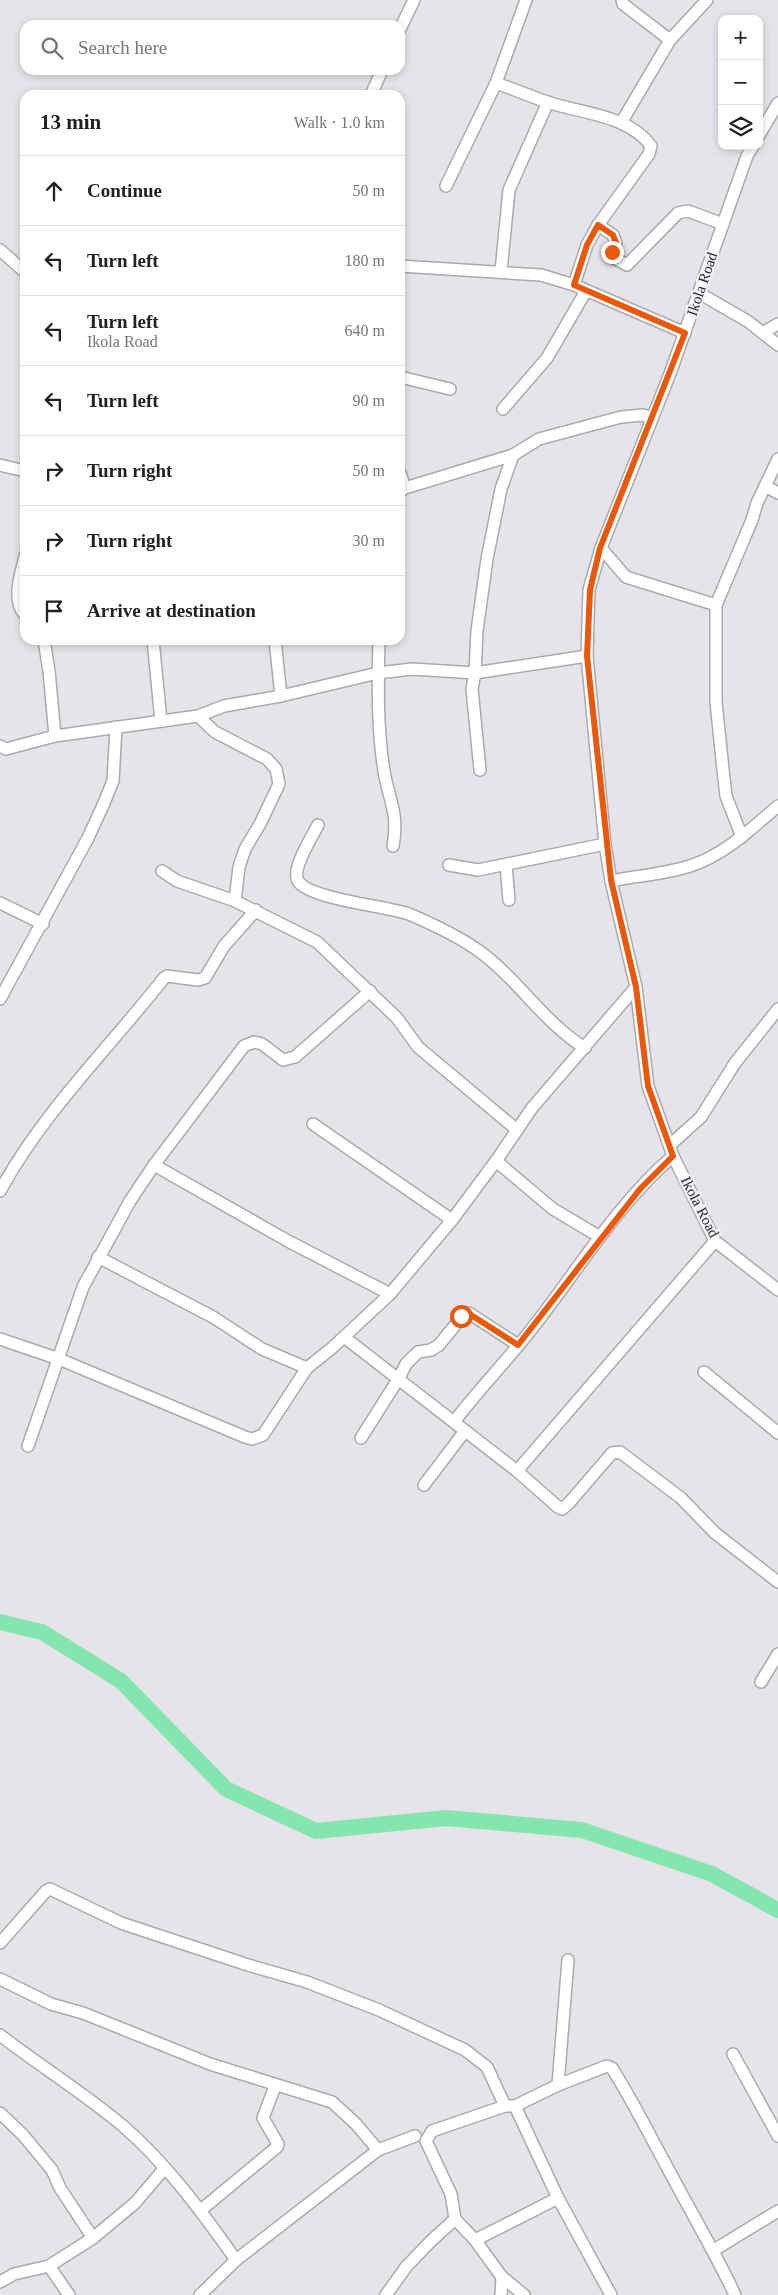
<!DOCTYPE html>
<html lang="en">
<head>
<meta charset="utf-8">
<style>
	body { margin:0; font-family:Georgia,serif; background:#f2f2f2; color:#202124 }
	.controls { position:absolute; right:15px; top:15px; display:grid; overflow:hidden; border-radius:10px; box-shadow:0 2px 8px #0003 }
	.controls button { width:45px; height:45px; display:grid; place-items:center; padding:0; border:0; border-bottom:1px solid #e0e0e0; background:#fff; color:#202124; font:25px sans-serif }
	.stop { position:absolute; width:15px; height:15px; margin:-11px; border:4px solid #ea580c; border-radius:50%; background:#fff }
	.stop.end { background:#ea580c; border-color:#fff; box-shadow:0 1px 5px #0008 }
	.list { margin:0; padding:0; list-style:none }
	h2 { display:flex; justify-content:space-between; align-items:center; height:65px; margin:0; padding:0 20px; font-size:21px }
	h2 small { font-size:16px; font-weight:400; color:#757577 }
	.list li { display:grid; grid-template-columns:32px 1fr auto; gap:15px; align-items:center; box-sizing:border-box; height:70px; padding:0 20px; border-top:1px solid #e0e0e0 }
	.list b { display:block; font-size:19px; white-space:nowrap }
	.list p { margin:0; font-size:16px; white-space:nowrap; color:#757577 }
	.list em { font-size:16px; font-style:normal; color:#757577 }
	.icon { flex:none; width:28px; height:28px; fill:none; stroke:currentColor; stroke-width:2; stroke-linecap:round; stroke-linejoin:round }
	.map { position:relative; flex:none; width:778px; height:2295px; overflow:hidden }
	.search { position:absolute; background:#fff; box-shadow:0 2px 8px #0003; left:20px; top:20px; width:385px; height:55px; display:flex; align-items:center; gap:12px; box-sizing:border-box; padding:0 18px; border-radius:15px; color:#757577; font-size:19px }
	.panel { position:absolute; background:#fff; box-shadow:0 2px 8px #0003; left:20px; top:90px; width:385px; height:555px; border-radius:15px }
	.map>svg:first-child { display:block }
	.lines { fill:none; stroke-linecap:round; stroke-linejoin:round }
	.river { stroke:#84e6ae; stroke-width:16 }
	.minor-casing { stroke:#aca9ae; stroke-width:14 }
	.minor { stroke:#fff; stroke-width:11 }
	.route { stroke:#ea580c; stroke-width:6 }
	.labels { text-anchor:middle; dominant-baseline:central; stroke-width:4.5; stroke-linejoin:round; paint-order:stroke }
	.street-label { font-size:15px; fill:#272628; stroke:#f4f1f7 }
</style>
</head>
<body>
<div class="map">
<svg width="778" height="2295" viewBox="0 0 778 2295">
	<rect width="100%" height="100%" fill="#e7e4e9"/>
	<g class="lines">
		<path class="river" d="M0 1622 42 1632 121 1681 226 1789 316 1831 446 1818 582 1830 712 1874 778 1910"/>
		<g class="minor-casing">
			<g id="minor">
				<path d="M622 0 623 4 670 40"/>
				<path d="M400 29 414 0"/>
				<path d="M496 83C513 89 530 96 547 102 580 113 629 115 651 146L649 154 598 225 587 245 574 285"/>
				<path d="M371 95 382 70"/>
				<path d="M621 123 670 40 707 0"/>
				<path d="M759 135 778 103"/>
				<path d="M753 146 747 156 671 371 601 548 589 590 587 656 605 844 611 881 636 987 648 1086 673 1156 715 1241 778 1290"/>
				<path d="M446 186 496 83 526 0"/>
				<path d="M598 225 613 235 616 243 612 257 627 265 678 213 688 211 723 224"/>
				<path d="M0 250 25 272"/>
				<path d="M400 266 541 275 574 285 685 333"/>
				<path d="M501 271 509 190 548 102"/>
				<path d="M699 293 749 322 778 345"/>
				<path d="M764 332 778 324"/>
				<path d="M400 377 450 389"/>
				<path d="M503 409 547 358 586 291"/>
				<path d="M0 465 25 471"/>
				<path d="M400 473 405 488"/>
				<path d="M765 486 778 493"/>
				<path d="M400 492 405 488 513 455 539 439 621 417 643 415 652 418"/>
				<path d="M601 548 626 577 716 605"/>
				<path d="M25 556C21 574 11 600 25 615"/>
				<path d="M44 640 49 671 55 736"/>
				<path d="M153 640 161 721"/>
				<path d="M275 640 281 696"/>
				<path d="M379 640C378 683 377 728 384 771 389 801 399 813 393 846"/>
				<path d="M198 716 215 732 267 759 276 769 279 784 260 824 245 849 239 867 235 901 317 942 397 1018 418 1047 517 1130"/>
				<path d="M0 746 6 749 55 736 198 716 224 706 281 696 378 673 412 669 475 673 587 656"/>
				<path d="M480 770 472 689 475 673 477 631 487 559 501 489 513 455"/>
				<path d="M318 825C312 837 291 869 298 881 309 899 386 906 409 914 430 923 461 938 479 951 518 979 544 1023 585 1048"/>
				<path d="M742 837 726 796 724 779 716 702V605L752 520 757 503 778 459"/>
				<path d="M449 865 478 870 605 844"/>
				<path d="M506 865 509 900"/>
				<path d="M162 871 177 881 235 901"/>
				<path d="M611 881C636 876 665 874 690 866 724 855 751 829 778 806"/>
				<path d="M0 903 43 924"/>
				<path d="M0 999 88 838 104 803 113 781 116 727"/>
				<path d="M313 1124 452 1220"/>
				<path d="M670 1145 701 1117 735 1063 778 1009"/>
				<path d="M496 1161 553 1209 600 1237"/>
				<path d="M154 1165 288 1241 390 1294"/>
				<path d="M0 1191C43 1112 109 1048 164 978L167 976 198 980 205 978 224 946 256 910"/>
				<path d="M98 1257 213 1317 262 1349 307 1368"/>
				<path d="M344 1337 517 1471 558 1507 562 1509 569 1503 612 1453 620 1452 681 1498 715 1533 778 1582"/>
				<path d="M0 1339 59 1359 245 1437 252 1439 263 1435 307 1368 332 1348 390 1294 452 1220 496 1161 532 1108 636 987"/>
				<path d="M704 1372 778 1433"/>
				<path d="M454 1422C478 1390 506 1362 530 1331 577 1272 616 1205 673 1156"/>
				<path d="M361 1438 399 1378 406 1364 418 1352 431 1350 439 1345 465 1313H469L518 1345"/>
				<path d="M28 1446 83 1287 130 1201 154 1165 244 1046 254 1042 262 1044 283 1060 295 1057 370 991"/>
				<path d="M517 1471 715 1241"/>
				<path d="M424 1485 465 1431"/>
				<path d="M761 1682 778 1654"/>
				<path d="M0 1943 46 1891 50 1889 121 1923 248 1965 307 1982 379 2010 465 2050 487 2067 505 2106"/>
				<path d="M0 1979 51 2004 83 2013 210 2064 332 2102 356 2124 378 2150"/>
				<path d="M0 2035C40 2066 84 2093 123 2126 167 2164 202 2212 236 2260"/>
				<path d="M733 2054 778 2136"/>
				<path d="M558 2085 568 1960"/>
				<path d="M515 2106 558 2198 611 2295"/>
				<path d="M0 2113 23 2135 52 2170 60 2188 93 2238"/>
				<path d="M201 2210 277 2147 278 2144 263 2118 275 2086"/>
				<path d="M475 2240 558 2198"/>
				<path d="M714 2250 778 2211"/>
				<path d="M49 2266 69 2295"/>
				<path d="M0 2282 14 2274 49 2266 93 2238 135 2203 164 2169"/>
				<path d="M200 2295 236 2260 378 2150 415 2136"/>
				<path d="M386 2295 406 2267 430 2242 455 2219"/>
				<path d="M501 2295 502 2277"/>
				<path d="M524 2295 502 2277 475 2240 455 2219 451 2194 426 2141 432 2131 505 2106H515L558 2085 607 2066 612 2068C634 2103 652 2140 672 2176 693 2216 716 2254 735 2295"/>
			</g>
		</g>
		<use href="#minor" class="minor"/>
	</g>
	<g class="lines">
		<path class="route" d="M461 1316 468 1313 518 1345 640 1189 673 1156 648 1086 636 987 611 880 587 656 590 590 600 548 685 333 574 285 587 245 598 225 613 235 616 243 612 252"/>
	</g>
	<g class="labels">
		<g class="street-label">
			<text transform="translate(702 284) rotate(-71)">Ikola Road</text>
			<text transform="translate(700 1207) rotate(63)">Ikola Road</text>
		</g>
	</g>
</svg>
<div class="controls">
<button>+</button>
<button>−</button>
<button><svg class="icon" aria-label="layers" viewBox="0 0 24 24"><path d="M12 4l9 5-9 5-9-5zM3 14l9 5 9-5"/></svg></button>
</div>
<div class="stop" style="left:461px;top:1316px"></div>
<div class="stop end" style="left:612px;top:252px"></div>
<div class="search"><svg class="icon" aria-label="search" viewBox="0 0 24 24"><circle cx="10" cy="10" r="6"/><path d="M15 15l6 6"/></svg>Search here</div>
<section class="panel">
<h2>13 min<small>Walk · 1.0 km</small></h2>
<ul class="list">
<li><svg class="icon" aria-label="ahead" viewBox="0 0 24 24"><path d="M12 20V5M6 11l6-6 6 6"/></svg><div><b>Continue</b></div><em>50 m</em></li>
<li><svg class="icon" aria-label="left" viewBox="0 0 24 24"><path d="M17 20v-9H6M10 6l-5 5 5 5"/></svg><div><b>Turn left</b></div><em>180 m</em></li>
<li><svg class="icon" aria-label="left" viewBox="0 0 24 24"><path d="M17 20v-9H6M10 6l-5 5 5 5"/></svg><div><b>Turn left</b><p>Ikola Road</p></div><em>640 m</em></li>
<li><svg class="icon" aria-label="left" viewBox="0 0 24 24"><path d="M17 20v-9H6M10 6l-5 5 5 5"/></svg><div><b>Turn left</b></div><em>90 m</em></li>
<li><svg class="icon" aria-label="right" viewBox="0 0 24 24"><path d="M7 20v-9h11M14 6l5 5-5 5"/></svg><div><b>Turn right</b></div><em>50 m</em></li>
<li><svg class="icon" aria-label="right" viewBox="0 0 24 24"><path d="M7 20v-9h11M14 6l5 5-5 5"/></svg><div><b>Turn right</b></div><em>30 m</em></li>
<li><svg class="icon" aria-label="arrive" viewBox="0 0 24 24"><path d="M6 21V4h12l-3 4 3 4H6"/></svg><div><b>Arrive at destination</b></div></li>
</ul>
</section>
</div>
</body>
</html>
